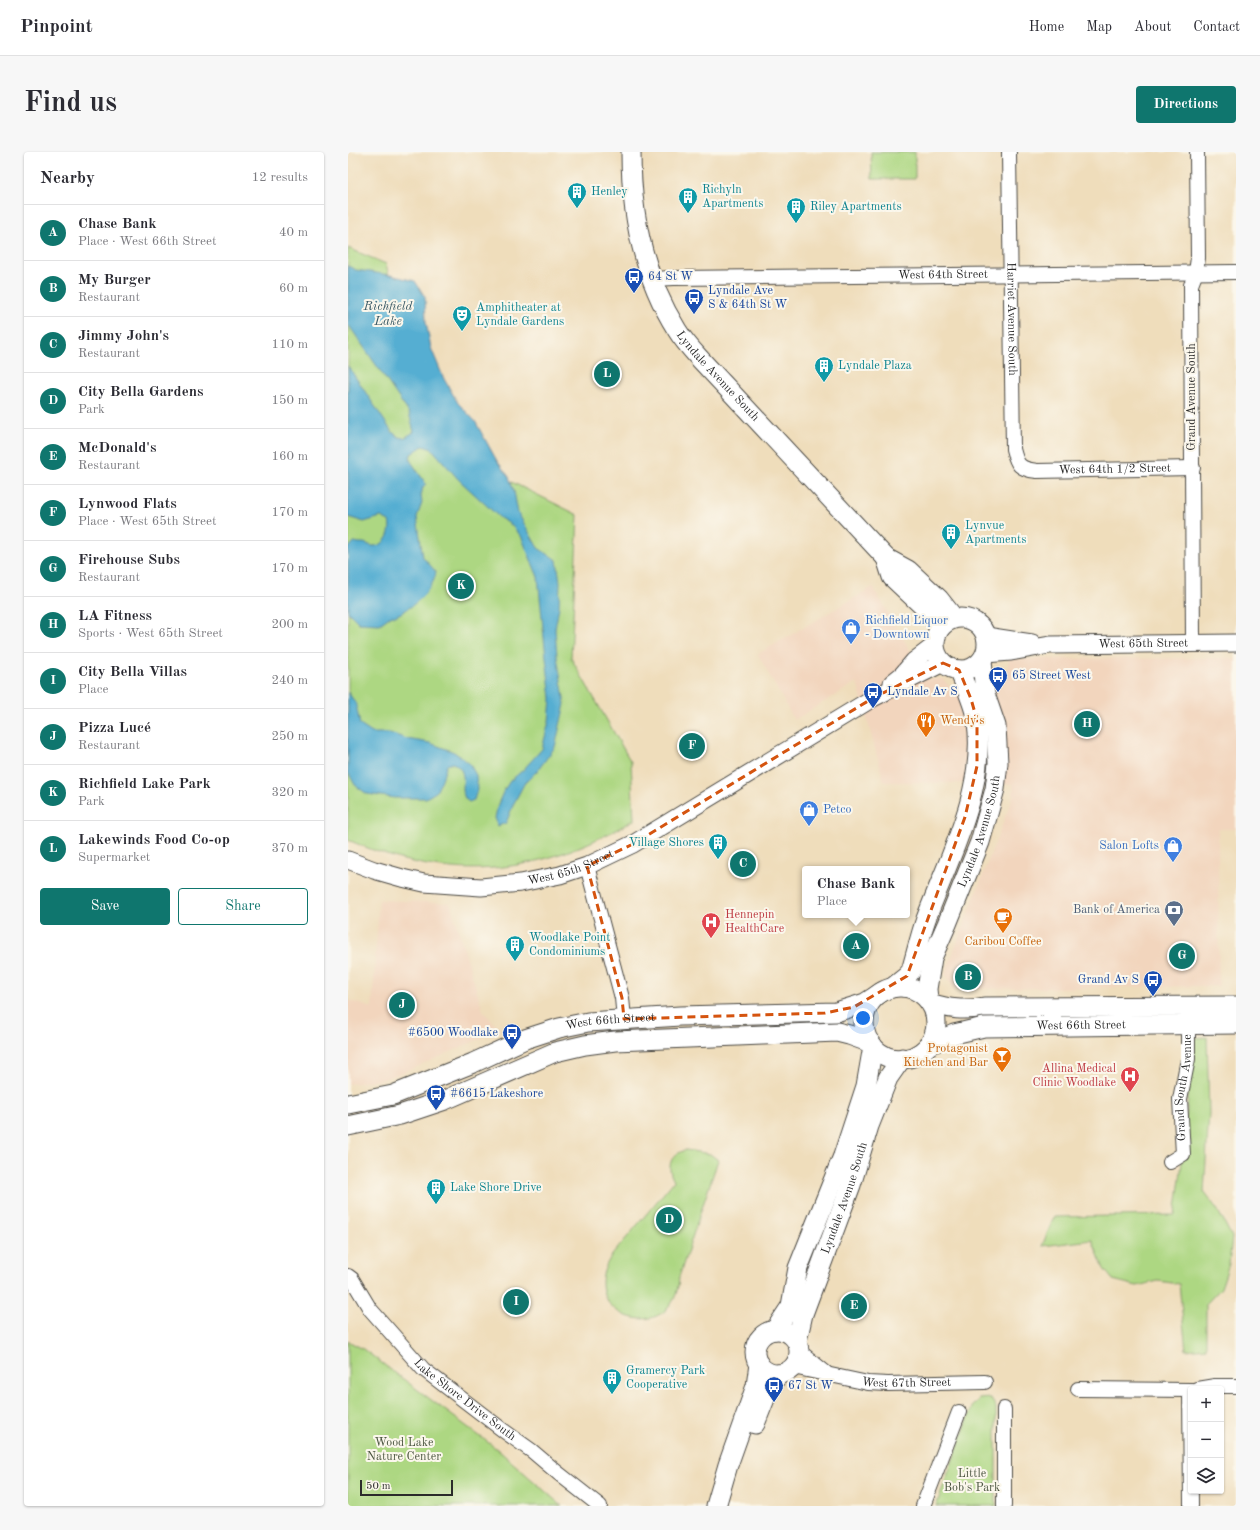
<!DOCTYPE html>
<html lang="en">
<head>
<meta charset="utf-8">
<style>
	body { margin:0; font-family:"Old Standard TT",serif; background:#f7f7f7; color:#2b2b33 }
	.controls { position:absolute; right:12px; bottom:12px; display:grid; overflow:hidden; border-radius:4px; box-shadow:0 1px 3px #0004 }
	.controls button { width:36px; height:36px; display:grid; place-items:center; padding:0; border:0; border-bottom:1px solid #e1e1e2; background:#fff; color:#2b2b33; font:20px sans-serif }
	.scale { position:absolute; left:12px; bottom:10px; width:93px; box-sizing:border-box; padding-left:4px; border:2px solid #2b2b2b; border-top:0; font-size:11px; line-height:14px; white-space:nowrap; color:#2b2b2b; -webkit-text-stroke:3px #fbf7ec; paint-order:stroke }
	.you { position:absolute; left:515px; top:866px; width:14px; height:14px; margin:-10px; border:3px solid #fff; border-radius:50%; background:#1a73e8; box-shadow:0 0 0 6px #1a73e833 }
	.badge { display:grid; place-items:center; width:26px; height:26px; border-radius:50%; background:#0f766e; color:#fff; font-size:13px; font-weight:700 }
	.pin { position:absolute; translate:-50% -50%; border:2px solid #fff; box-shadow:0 1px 4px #0006 }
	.popup { position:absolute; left:454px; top:714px; width:108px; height:52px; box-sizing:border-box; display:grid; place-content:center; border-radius:4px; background:#fff; filter:drop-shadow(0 1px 3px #0005); font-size:13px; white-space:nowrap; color:#7c7c81 }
	.popup b { font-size:15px; color:#2b2b33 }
	.popup::after { content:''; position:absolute; left:50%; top:100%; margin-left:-8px; border:8px solid transparent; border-top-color:#fff }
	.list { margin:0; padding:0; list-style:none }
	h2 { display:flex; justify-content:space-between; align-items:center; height:52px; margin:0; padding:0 16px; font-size:17px }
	h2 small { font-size:13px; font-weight:400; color:#7c7c81 }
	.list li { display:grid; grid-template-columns:26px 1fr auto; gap:12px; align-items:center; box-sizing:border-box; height:56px; padding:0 16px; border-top:1px solid #e1e1e2 }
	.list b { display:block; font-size:15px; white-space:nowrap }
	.list p { margin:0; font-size:13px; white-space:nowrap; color:#7c7c81 }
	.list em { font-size:13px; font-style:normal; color:#7c7c81 }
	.actions { display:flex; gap:8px; padding:12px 16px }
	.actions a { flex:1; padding:9px 0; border:1px solid #0f766e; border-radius:4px; text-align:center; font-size:14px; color:#0f766e }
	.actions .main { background:#0f766e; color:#fff }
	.icon { flex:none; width:22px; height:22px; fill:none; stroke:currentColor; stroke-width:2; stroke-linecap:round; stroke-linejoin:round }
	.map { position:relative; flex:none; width:888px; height:1354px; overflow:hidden; border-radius:4px }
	header { display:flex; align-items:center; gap:24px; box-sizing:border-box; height:56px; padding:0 20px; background:#fff; border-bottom:1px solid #e1e1e2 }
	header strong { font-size:19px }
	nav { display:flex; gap:22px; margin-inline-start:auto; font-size:14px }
	.intro { display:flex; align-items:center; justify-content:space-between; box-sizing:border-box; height:96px; padding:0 24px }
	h1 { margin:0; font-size:28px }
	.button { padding:10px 18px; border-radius:4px; background:#0f766e; color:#fff; font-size:14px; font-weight:700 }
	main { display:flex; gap:24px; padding:0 24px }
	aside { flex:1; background:#fff; border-radius:4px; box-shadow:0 1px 3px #0004 }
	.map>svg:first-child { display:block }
	.built { fill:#f2d5bd }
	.green { fill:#add782; stroke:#6c8156 }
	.water { fill:#54aed2; stroke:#406c7e }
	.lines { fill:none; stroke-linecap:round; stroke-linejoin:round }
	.minor-casing { stroke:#484641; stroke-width:16 }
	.tertiary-casing { stroke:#484641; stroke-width:19 }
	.secondary-casing { stroke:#484641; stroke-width:21 }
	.minor { stroke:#fff; stroke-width:14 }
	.tertiary { stroke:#fff; stroke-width:17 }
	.secondary { stroke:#fff; stroke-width:19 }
	.marked { fill:none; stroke:#d5540f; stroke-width:3; stroke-dasharray:8 5; stroke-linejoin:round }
	.labels { text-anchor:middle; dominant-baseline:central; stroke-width:4; stroke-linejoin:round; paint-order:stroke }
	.culture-label { font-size:12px; fill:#0d838f; stroke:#fbf7ec; text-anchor:start }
	.street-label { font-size:12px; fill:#2b2b2b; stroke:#fbf7ec }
	.transit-label { font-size:12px; fill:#164399; stroke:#fbf7ec; text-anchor:start }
	.shop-label { font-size:12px; fill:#366cbe; stroke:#fbf7ec; text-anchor:start }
	.food-label { font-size:12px; fill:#c56008; stroke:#fbf7ec; text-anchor:start }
	.service-label { font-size:12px; fill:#4e5e75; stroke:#fbf7ec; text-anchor:end }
	.health-label { font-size:12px; fill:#be3a42; stroke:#fbf7ec; text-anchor:start }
	.park-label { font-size:12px; fill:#4c5641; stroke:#fbf7ec }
	.water-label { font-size:13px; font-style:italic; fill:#395965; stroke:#fbf7ec }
</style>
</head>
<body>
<header>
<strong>Pinpoint</strong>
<nav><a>Home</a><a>Map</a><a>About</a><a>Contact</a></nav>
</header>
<div class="intro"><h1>Find us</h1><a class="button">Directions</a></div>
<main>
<aside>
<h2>Nearby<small>12 results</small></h2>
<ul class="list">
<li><span class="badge">A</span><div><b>Chase Bank</b><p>Place · West 66th Street</p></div><em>40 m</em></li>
<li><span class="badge">B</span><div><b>My Burger</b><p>Restaurant</p></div><em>60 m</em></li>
<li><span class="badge">C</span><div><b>Jimmy John's</b><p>Restaurant</p></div><em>110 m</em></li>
<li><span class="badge">D</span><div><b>City Bella Gardens</b><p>Park</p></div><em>150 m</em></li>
<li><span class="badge">E</span><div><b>McDonald's</b><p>Restaurant</p></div><em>160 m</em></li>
<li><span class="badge">F</span><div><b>Lynwood Flats</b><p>Place · West 65th Street</p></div><em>170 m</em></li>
<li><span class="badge">G</span><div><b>Firehouse Subs</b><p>Restaurant</p></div><em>170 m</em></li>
<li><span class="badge">H</span><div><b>LA Fitness</b><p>Sports · West 65th Street</p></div><em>200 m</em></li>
<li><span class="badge">I</span><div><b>City Bella Villas</b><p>Place</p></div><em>240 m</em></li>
<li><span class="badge">J</span><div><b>Pizza Lucé</b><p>Restaurant</p></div><em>250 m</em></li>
<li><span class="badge">K</span><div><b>Richfield Lake Park</b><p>Park</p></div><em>320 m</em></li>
<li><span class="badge">L</span><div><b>Lakewinds Food Co-op</b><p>Supermarket</p></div><em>370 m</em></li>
</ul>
<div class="actions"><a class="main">Save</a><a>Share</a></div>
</aside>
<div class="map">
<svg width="888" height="1354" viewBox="0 0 888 1354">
	<rect width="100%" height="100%" fill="#fbf7ec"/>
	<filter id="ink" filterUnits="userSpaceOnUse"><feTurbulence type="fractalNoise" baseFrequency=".025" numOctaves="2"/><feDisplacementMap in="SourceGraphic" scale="8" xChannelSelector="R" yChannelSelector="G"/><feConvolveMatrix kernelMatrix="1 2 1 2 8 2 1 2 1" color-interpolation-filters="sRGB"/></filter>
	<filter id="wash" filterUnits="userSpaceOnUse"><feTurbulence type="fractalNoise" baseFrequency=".012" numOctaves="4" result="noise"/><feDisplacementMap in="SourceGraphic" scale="16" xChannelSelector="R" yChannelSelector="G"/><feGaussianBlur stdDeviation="0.9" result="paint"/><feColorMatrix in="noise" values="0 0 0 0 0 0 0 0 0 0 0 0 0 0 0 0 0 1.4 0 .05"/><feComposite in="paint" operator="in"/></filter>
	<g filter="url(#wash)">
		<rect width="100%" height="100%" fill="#efddbb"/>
		<g class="built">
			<path d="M525 435 579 527H595L605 539 658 524 661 507 888 506V677H870L871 834 606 837 597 822 665 644V632L536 630 509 530 446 568 410 502Z"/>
			<path d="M31 748 102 751 135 859 152 878 66 916 33 928 0 932V848L24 856Z"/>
		</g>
		<g class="green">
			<path d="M523 0H567V27H524Z"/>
			<path d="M0 96 38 112 81 289 230 363 223 506 283 610 286 668C211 711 138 730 52 707 34 702 17 695 0 688Z"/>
			<path d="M859 885 861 961 856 1040 869 1057 884 1085 881 1112 873 1136 858 1152V1196L838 1198 831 1132 810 1129 789 1134 765 1128 756 1117 744 1088 694 1094 706 1065 827 1063 833 1019 846 886Z"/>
			<path d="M338 998 362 1002 370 1008 331 1125C328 1200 220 1163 265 1102L326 1029C318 1015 322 1002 338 998Z"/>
			<path d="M0 1189 15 1197 149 1297 214 1354H0Z"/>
			<path d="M643 1246 648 1256V1354H588L625 1253 631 1247Z"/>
		</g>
		<g class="water">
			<path d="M0 114 8 118 42 123 67 129 77 145 78 170 83 196 96 227 110 251 127 269 149 309 161 325 166 339 170 361 190 396 209 408 212 430 211 455 207 477 209 504 217 552 207 595 190 618 176 632 166 651 158 671 150 674 147 666 150 652 156 638 162 629 175 618 194 597 201 569 203 546 198 506 190 425 173 384 162 372 152 366 110 327 84 297 75 294 63 302 62 308 78 332 75 335 73 344 74 351 69 365 75 405 88 420C86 438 63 457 47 464L44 463 32 472 11 471 0 460V397L6 390C10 391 13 391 16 391 20 392 22 394 26 394 38 394 44 379 41 369L33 365 16 370 0 365V214L44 280 51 285 56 286 66 280 61 261 0 172Z"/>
			<path d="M0 540 8 552 12 573 24 581H42L59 587 82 591 106 600 121 611 128 623 129 638 126 648 121 650C107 641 125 621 105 611L99 613 93 630 88 640 78 646H47L19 642 7 633 0 620Z"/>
		</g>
	</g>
	<g filter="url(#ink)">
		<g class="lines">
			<g class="minor-casing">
				<g id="minor">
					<path id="s1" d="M661 0 665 297C669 313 671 317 689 319L845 316"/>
					<path id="s2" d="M303 127 326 126 888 120"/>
					<path d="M845 491 843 133 848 120 850 106 849 0"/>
					<path d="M239 714 274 846 276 867"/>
					<path id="s3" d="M822 1010 835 1002 832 947 840 907V863"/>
					<path id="s4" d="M0 1124 4 1127 22 1157 75 1217 156 1279 184 1299 210 1321 252 1354"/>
					<path d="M451 1199 478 1221"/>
					<path id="s5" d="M445 1215 520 1231 540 1232 637 1230"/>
					<path d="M730 1237 843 1238"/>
					<path d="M849 1237 867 1234H888"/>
					<path d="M842 1238 843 1354"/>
					<path d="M575 1354 611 1260"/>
					<path d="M656 1354V1257"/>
				</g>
			</g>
			<g class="tertiary-casing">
				<g id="tertiary">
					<path d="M638 484 684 491"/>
					<path id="s6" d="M637 502 663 500 702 493 888 491"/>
					<path d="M544 531 554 523 566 509 587 493"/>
					<path id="s7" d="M0 708 26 718 54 726 76 731 133 735 173 731 212 723 239 714 285 692 525 546 595 511"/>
				</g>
			</g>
			<g class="secondary-casing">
				<g id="secondary">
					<path id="s8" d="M283 0C283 63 295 124 329 178 335 188 344 198 352 207L538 406 560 418 591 447 606 466"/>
					<path d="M538 406 544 425 579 458 592 476"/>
					<circle cx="613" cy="492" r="26"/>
					<circle cx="552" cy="871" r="36"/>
					<path d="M544 836 559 824 563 819C568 802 572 784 578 767 601 705 638 638 629 570 627 554 617 533 611 518"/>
					<path id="s9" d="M580 847 579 837 584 806 599 772 632 690 647 637 650 611 648 574 637 542 634 508"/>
					<path d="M582 851C601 857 616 859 636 855L888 854"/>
					<path id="s10" d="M581 893 606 882 636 875 888 872"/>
					<path id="s11" d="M0 952 45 943 125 911 177 887 211 876 240 870 332 864 488 860 517 851 534 840"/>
					<path d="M0 974 52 963 97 948 207 900 237 893 267 889 489 880 501 883 523 891"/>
					<circle cx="429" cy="1200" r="22"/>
					<path d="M427 1178 443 1154 450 1116 495 1004 518 934 525 894"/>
					<path id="s12" d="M449 1189 455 1162 503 1033 521 974 540 926 554 906"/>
					<path d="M407 1272 422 1234 431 1222"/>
					<path d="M368 1354 380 1313 408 1234 411 1212"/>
				</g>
			</g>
			<use href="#minor" class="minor"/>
			<use href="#tertiary" class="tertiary"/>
			<use href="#secondary" class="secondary"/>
		</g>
	</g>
	<path class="marked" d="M595 511 611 518 623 547 629 568V614L617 665 559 824 506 855 477 861 276 867 274 846 239 714 285 692 525 546Z"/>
	<defs>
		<g id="building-pin" transform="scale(1)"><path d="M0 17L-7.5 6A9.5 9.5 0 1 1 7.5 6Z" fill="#0f9aa8" stroke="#fbf7ec"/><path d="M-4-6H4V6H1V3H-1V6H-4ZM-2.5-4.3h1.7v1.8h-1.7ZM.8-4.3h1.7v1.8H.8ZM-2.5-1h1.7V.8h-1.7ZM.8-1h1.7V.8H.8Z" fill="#fff"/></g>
		<g id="bus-pin" transform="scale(1)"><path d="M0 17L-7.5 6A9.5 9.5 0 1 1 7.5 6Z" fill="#1a4fb4" stroke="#fbf7ec"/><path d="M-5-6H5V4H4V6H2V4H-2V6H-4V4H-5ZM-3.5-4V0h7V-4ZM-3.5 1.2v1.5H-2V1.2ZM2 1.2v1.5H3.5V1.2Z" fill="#fff"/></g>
		<g id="theatre-pin" transform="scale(1)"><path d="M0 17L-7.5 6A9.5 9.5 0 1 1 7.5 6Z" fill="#0f9aa8" stroke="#fbf7ec"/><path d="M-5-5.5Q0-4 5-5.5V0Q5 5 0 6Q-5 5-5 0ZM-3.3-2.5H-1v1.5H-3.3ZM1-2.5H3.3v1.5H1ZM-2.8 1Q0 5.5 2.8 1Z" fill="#fff"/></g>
		<g id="shop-pin" transform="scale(1)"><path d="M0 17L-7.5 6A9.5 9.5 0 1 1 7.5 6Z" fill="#3f7fe0" stroke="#fbf7ec"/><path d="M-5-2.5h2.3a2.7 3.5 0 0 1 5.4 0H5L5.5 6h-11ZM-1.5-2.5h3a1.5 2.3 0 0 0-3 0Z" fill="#fff"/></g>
		<g id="restaurant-pin" transform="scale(1)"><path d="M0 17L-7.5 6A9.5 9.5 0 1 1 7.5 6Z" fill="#e8710a" stroke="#fbf7ec"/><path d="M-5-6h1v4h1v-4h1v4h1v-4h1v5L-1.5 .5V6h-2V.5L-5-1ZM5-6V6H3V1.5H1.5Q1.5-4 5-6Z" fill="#fff"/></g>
		<g id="bank-pin" transform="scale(1)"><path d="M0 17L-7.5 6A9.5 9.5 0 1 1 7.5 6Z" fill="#5c6f8a" stroke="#fbf7ec"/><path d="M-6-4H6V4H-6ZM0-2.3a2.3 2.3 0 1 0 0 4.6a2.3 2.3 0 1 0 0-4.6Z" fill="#fff"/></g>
		<g id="cafe-pin" transform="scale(1)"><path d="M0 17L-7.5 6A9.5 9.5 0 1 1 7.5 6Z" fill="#e8710a" stroke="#fbf7ec"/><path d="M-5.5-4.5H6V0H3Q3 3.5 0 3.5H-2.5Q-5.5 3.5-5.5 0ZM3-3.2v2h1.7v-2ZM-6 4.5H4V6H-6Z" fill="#fff"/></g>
		<g id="hospital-pin" transform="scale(1)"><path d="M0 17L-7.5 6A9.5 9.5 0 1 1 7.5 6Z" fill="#e0444e" stroke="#fbf7ec"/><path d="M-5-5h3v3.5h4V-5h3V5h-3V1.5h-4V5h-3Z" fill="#fff"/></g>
		<g id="bar-pin" transform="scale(1)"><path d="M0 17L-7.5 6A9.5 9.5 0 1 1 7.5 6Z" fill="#e8710a" stroke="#fbf7ec"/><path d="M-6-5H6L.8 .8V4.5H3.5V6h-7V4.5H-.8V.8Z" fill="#fff"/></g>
	</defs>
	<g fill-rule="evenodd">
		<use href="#building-pin" x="229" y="40"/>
		<use href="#building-pin" x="340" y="45"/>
		<use href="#building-pin" x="448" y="55"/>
		<use href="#bus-pin" x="286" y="125"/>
		<use href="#bus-pin" x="346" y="146"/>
		<use href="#theatre-pin" x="114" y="163"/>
		<use href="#building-pin" x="476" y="214"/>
		<use href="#building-pin" x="603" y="381"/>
		<use href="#shop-pin" x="503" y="476"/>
		<use href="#bus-pin" x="650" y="524"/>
		<use href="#bus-pin" x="525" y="540"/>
		<use href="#restaurant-pin" x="578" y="569"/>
		<use href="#shop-pin" x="461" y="658"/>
		<use href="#building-pin" x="370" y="691"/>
		<use href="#shop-pin" x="825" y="694"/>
		<use href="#bank-pin" x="826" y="758"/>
		<use href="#cafe-pin" x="655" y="765"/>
		<use href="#hospital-pin" x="363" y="770"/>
		<use href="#building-pin" x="167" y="793"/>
		<use href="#bus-pin" x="805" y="828"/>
		<use href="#bus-pin" x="164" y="881"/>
		<use href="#bar-pin" x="654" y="904"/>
		<use href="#hospital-pin" x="782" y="924"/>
		<use href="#bus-pin" x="88" y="942"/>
		<use href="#building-pin" x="88" y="1036"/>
		<use href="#building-pin" x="264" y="1226"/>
		<use href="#bus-pin" x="426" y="1234"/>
	</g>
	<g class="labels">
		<g class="culture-label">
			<text x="354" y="38">Richyln<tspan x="354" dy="14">Apartments</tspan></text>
			<text x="243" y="40">Henley</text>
			<text x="462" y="55">Riley Apartments</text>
			<text x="128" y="156">Amphitheater at<tspan x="128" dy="14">Lyndale Gardens</tspan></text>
			<text x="490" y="214">Lyndale Plaza</text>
			<text x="617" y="374">Lynvue<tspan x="617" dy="14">Apartments</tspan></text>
			<text x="356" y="691" text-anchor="end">Village Shores</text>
			<text x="181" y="786">Woodlake Point<tspan x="181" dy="14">Condominiums</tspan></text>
			<text x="102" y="1036">Lake Shore Drive</text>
			<text x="278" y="1219">Gramercy Park<tspan x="278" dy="14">Cooperative</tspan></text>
		</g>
		<g class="street-label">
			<text stroke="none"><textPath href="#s2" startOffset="292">West 64th Street</textPath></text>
			<text stroke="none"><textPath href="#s1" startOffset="167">Harriet Avenue South</textPath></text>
			<text stroke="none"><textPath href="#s8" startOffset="248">Lyndale Avenue South</textPath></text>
			<text transform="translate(844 245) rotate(-90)">Grand Avenue South</text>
			<text stroke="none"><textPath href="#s1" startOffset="411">West 64th 1/2 Street</textPath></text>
			<text stroke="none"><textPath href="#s6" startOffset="159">West 65th Street</textPath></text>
			<text stroke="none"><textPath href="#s9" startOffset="177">Lyndale Avenue South</textPath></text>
			<text stroke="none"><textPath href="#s7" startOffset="229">West 65th Street</textPath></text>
			<text stroke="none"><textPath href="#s11" startOffset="277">West 66th Street</textPath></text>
			<text stroke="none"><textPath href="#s10" startOffset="155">West 66th Street</textPath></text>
			<text stroke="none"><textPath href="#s3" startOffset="82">Grand South Avenue</textPath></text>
			<text stroke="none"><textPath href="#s12" startOffset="151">Lyndale Avenue South</textPath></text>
			<text stroke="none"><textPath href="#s5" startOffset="115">West 67th Street</textPath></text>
			<text stroke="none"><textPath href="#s4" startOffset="172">Lake Shore Drive South</textPath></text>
		</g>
		<g class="transit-label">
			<text x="300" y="125">64 St W</text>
			<text x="360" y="139">Lyndale Ave<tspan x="360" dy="14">S &amp; 64th St W</tspan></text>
			<text x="664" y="524">65 Street West</text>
			<text x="539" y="540">Lyndale Av S</text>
			<text x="791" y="828" text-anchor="end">Grand Av S</text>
			<text x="150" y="881" text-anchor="end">#6500 Woodlake</text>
			<text x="102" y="942">#6615 Lakeshore</text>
			<text x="440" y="1234">67 St W</text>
		</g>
		<g class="shop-label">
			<text x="517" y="469">Richfield Liquor<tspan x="517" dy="14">- Downtown</tspan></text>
			<text x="475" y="658">Petco</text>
			<text x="811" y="694" text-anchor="end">Salon Lofts</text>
		</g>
		<g class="food-label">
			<text x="592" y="569">Wendy's</text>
			<text x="655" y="790" text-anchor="middle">Caribou Coffee</text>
			<text x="640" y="897" text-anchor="end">Protagonist<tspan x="640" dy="14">Kitchen and Bar</tspan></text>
		</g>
		<g class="service-label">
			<text x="812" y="758">Bank of America</text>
		</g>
		<g class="health-label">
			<text x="377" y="763">Hennepin<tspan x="377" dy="14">HealthCare</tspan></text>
			<text x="768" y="917" text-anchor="end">Allina Medical<tspan x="768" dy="14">Clinic Woodlake</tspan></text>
		</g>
		<g class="park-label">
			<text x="56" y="1291">Wood Lake<tspan x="56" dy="14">Nature Center</tspan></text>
			<text x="624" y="1322">Little<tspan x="624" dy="14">Bob's Park</tspan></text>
		</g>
		<g class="water-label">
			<text x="40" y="154">Richfield<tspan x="40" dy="15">Lake</tspan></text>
		</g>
	</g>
</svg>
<div class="controls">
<button>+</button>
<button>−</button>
<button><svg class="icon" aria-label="layers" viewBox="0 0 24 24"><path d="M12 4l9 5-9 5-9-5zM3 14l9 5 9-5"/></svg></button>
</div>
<div class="scale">50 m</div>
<div class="you"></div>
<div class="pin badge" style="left:508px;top:794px">A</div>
<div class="popup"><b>Chase Bank</b>Place</div>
<div class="pin badge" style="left:620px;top:825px">B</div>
<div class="pin badge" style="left:395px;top:712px">C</div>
<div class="pin badge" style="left:321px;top:1068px">D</div>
<div class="pin badge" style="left:506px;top:1154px">E</div>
<div class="pin badge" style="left:344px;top:594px">F</div>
<div class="pin badge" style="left:834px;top:804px">G</div>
<div class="pin badge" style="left:739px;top:572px">H</div>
<div class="pin badge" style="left:168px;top:1150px">I</div>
<div class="pin badge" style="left:54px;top:853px">J</div>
<div class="pin badge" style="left:113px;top:434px">K</div>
<div class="pin badge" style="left:259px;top:222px">L</div>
</div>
</main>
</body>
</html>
